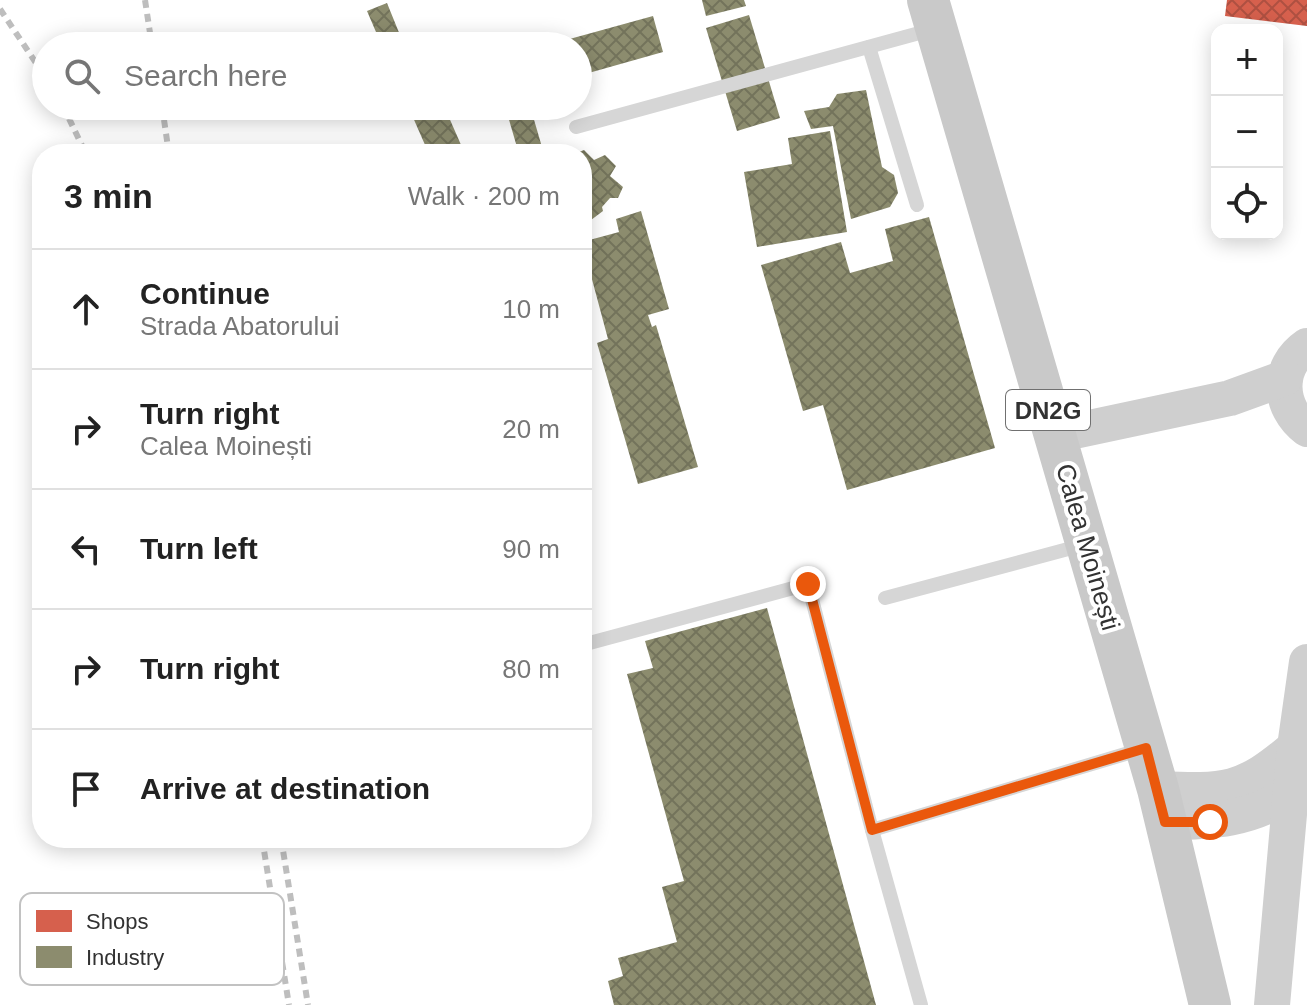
<!DOCTYPE html>
<html lang="en">
<head>
<meta charset="utf-8">
<style>
	body { margin:0; font-family:Arial,sans-serif; background:#f2f2f2; color:#222 }
	.controls { position:absolute; right:24px; top:24px; display:grid; overflow:hidden; border-radius:16px; box-shadow:0 4px 20px #0003 }
	.controls button { width:72px; height:72px; display:grid; place-items:center; padding:0; border:0; border-bottom:2px solid #e0e0e0; background:#fff; color:#222; font:40px sans-serif }
	.stop { position:absolute; width:24px; height:24px; margin:-18px; border:6px solid #ea580c; border-radius:50%; background:#fff }
	.stop.end { background:#ea580c; border-color:#fff; box-shadow:0 2px 8px #0008 }
	.list { margin:0; padding:0; list-style:none }
	h2 { display:flex; justify-content:space-between; align-items:center; height:104px; margin:0; padding:0 32px; font-size:34px }
	h2 small { font-size:26px; font-weight:400; color:#767676 }
	.list li { display:grid; grid-template-columns:52px 1fr auto; gap:24px; align-items:center; box-sizing:border-box; height:120px; padding:0 32px; border-top:2px solid #e0e0e0 }
	.list b { display:block; font-size:30px; white-space:nowrap }
	.list p { margin:0; font-size:26px; white-space:nowrap; color:#767676 }
	.list em { font-size:26px; font-style:normal; color:#767676 }
	.icon { flex:none; width:44px; height:44px; fill:none; stroke:currentColor; stroke-width:2; stroke-linecap:round; stroke-linejoin:round }
	.map { position:relative; flex:none; width:1307px; height:1005px; overflow:hidden }
	.search { position:absolute; background:#fff; box-shadow:0 4px 20px #0003; left:32px; top:32px; width:560px; height:88px; display:flex; align-items:center; gap:20px; box-sizing:border-box; padding:0 28px; border-radius:44px; color:#767676; font-size:30px }
	.panel { position:absolute; background:#fff; box-shadow:0 4px 20px #0003; left:32px; top:144px; width:560px; height:704px; border-radius:32px }
	.map>svg:first-child { display:block }
	.shops { fill:url(#shops-cross-hatch) }
	.industry { fill:url(#industry-cross-hatch) }
	.lines { fill:none; stroke-linecap:round; stroke-linejoin:round }
	.lane { stroke:#d6d6d6; stroke-width:14 }
	.secondary { stroke:#cfcfcf; stroke-width:36 }
	.primary { stroke:#c9c9c9; stroke-width:42 }
	.rail { stroke:#bebebe; stroke-width:6; stroke-dasharray:8 6; stroke-linecap:butt }
	.route { stroke:#ea580c; stroke-width:10 }
	.labels { text-anchor:middle; dominant-baseline:central; stroke-width:8; stroke-linejoin:round; paint-order:stroke }
	.shield { fill:#fff; stroke:#707070; stroke-width:2 }
	.shield-label { font-size:24px; font-weight:bold; fill:#323232 }
	.street-label { font-size:26px; fill:#323232; stroke:#fff }
	.key { fill:#fff; stroke:#c2c2c2; stroke-width:2 }
	.key-label { font-size:22px; fill:#323232 }
</style>
</head>
<body>
<div class="map">
<svg width="1307" height="1005" viewBox="0 0 1307 1005">
	<defs>
		<pattern id="shops-cross-hatch" width="8" height="8" patternUnits="userSpaceOnUse" patternTransform="scale(2)"><rect width="8" height="8" fill="#d6604d"/><path d="M0 0l8 8M0 8l8-8" fill="none" stroke="#ae5041"/></pattern>
		<pattern id="industry-cross-hatch" width="8" height="8" patternUnits="userSpaceOnUse" patternTransform="scale(2)"><rect width="8" height="8" fill="#8c8c6e"/><path d="M0 0l8 8M0 8l8-8" fill="none" stroke="#73735b"/></pattern>
	</defs>
	<rect width="100%" height="100%" fill="#fff"/>
	<path class="shops" d="M1227 0H1307V26L1225 16Z"/>
	<g class="industry">
		<path d="M702 0H744L746 6 706 16Z"/>
		<path d="M387 3 402 40 413 35 418 46H382L367 11Z"/>
		<path d="M749 15 780 118 737 131 706 28Z"/>
		<path d="M653 16 663 52 578 76V46H568L566 40Z"/>
		<path d="M866 90 882 167 894 175 898 193 890 207 851 219 833 126 811 129 804 111 829 107 837 94Z"/>
		<path d="M408 106H444L465 154H429Z"/>
		<path d="M505 106H530L544 154H519Z"/>
		<path d="M830 131 847 232 757 247 744 172 792 164 788 138Z"/>
		<path d="M584 150 594 160 605 155 616 166 610 176 623 187 618 198H610L602 207 603 211 591 220 582 211V154H574Z"/>
		<path d="M641 211 669 309 648 315 652 327 656 325 698 467 638 484 597 343 608 339 582 242 619 232 616 219Z"/>
		<path d="M929 217 995 448 847 490 823 405 803 411 761 265 841 242 850 273 893 261 885 229Z"/>
		<path d="M767 608 876 1005H614L608 981 623 976 618 958 677 942 662 887 684 881 627 674 653 668 645 641Z"/>
	</g>
	<g class="lines">
		<g class="lane">
			<path d="M869 47 917 205"/>
			<path d="M576 127 934 29"/>
			<path d="M885 598 1083 545"/>
			<path d="M582 645 808 584 872 830 1142 749"/>
			<path d="M872 830 921 1005"/>
		</g>
		<g class="secondary">
			<path d="M1307 346C1276 367 1278 407 1307 429"/>
			<path d="M1056 435 1230 398 1285 378"/>
			<path d="M1158 789C1225 792 1243 792 1295 747"/>
			<path d="M1165 822C1211 822 1252 820 1291 792"/>
			<path d="M1272 1005 1295 747 1307 662"/>
		</g>
		<path class="primary" d="M928 0 1158 789 1210 1005"/>
		<g class="rail">
			<path d="M145 0 152 46"/>
			<path d="M0 9 46 78"/>
			<path d="M63 106 86 154"/>
			<path d="M162 106 169 154"/>
			<path d="M262 838 289 1005"/>
			<path d="M281 838 308 1005"/>
		</g>
	</g>
	<g class="lines">
		<path class="route" d="M808 584 872 830 1146 748 1165 822H1210"/>
	</g>
	<g class="labels">
		<rect class="shield" x="1006" y="390" width="84" height="40" rx="6"/>
		<g class="shield-label">
			<text x="1048" y="410">DN2G</text>
		</g>
		<g class="street-label">
			<text transform="translate(1088 547) rotate(74)">Calea Moinești</text>
		</g>
	</g>
	<rect x="20" y="893" width="264" height="92" rx="12" class="key"/>
	<rect x="36" y="910" width="36" height="22" fill="#d6604d"/>
	<rect x="36" y="946" width="36" height="22" fill="#8c8c6e"/>
	<g class="key-label">
		<text x="86" y="929">Shops</text>
		<text x="86" y="965">Industry</text>
	</g>
</svg>
<div class="controls">
<button>+</button>
<button>−</button>
<button><svg class="icon" aria-label="locate" viewBox="0 0 24 24"><circle cx="12" cy="12" r="6"/><path d="M12 2v4M12 18v4M2 12h4M18 12h4"/></svg></button>
</div>
<div class="stop" style="left:1210px;top:822px"></div>
<div class="stop end" style="left:808px;top:584px"></div>
<div class="search"><svg class="icon" aria-label="search" viewBox="0 0 24 24"><circle cx="10" cy="10" r="6"/><path d="M15 15l6 6"/></svg>Search here</div>
<section class="panel">
<h2>3 min<small>Walk · 200 m</small></h2>
<ul class="list">
<li><svg class="icon" aria-label="ahead" viewBox="0 0 24 24"><path d="M12 20V5M6 11l6-6 6 6"/></svg><div><b>Continue</b><p>Strada Abatorului</p></div><em>10 m</em></li>
<li><svg class="icon" aria-label="right" viewBox="0 0 24 24"><path d="M7 20v-9h11M14 6l5 5-5 5"/></svg><div><b>Turn right</b><p>Calea Moinești</p></div><em>20 m</em></li>
<li><svg class="icon" aria-label="left" viewBox="0 0 24 24"><path d="M17 20v-9H6M10 6l-5 5 5 5"/></svg><div><b>Turn left</b></div><em>90 m</em></li>
<li><svg class="icon" aria-label="right" viewBox="0 0 24 24"><path d="M7 20v-9h11M14 6l5 5-5 5"/></svg><div><b>Turn right</b></div><em>80 m</em></li>
<li><svg class="icon" aria-label="arrive" viewBox="0 0 24 24"><path d="M6 21V4h12l-3 4 3 4H6"/></svg><div><b>Arrive at destination</b></div></li>
</ul>
</section>
</div>
</body>
</html>
